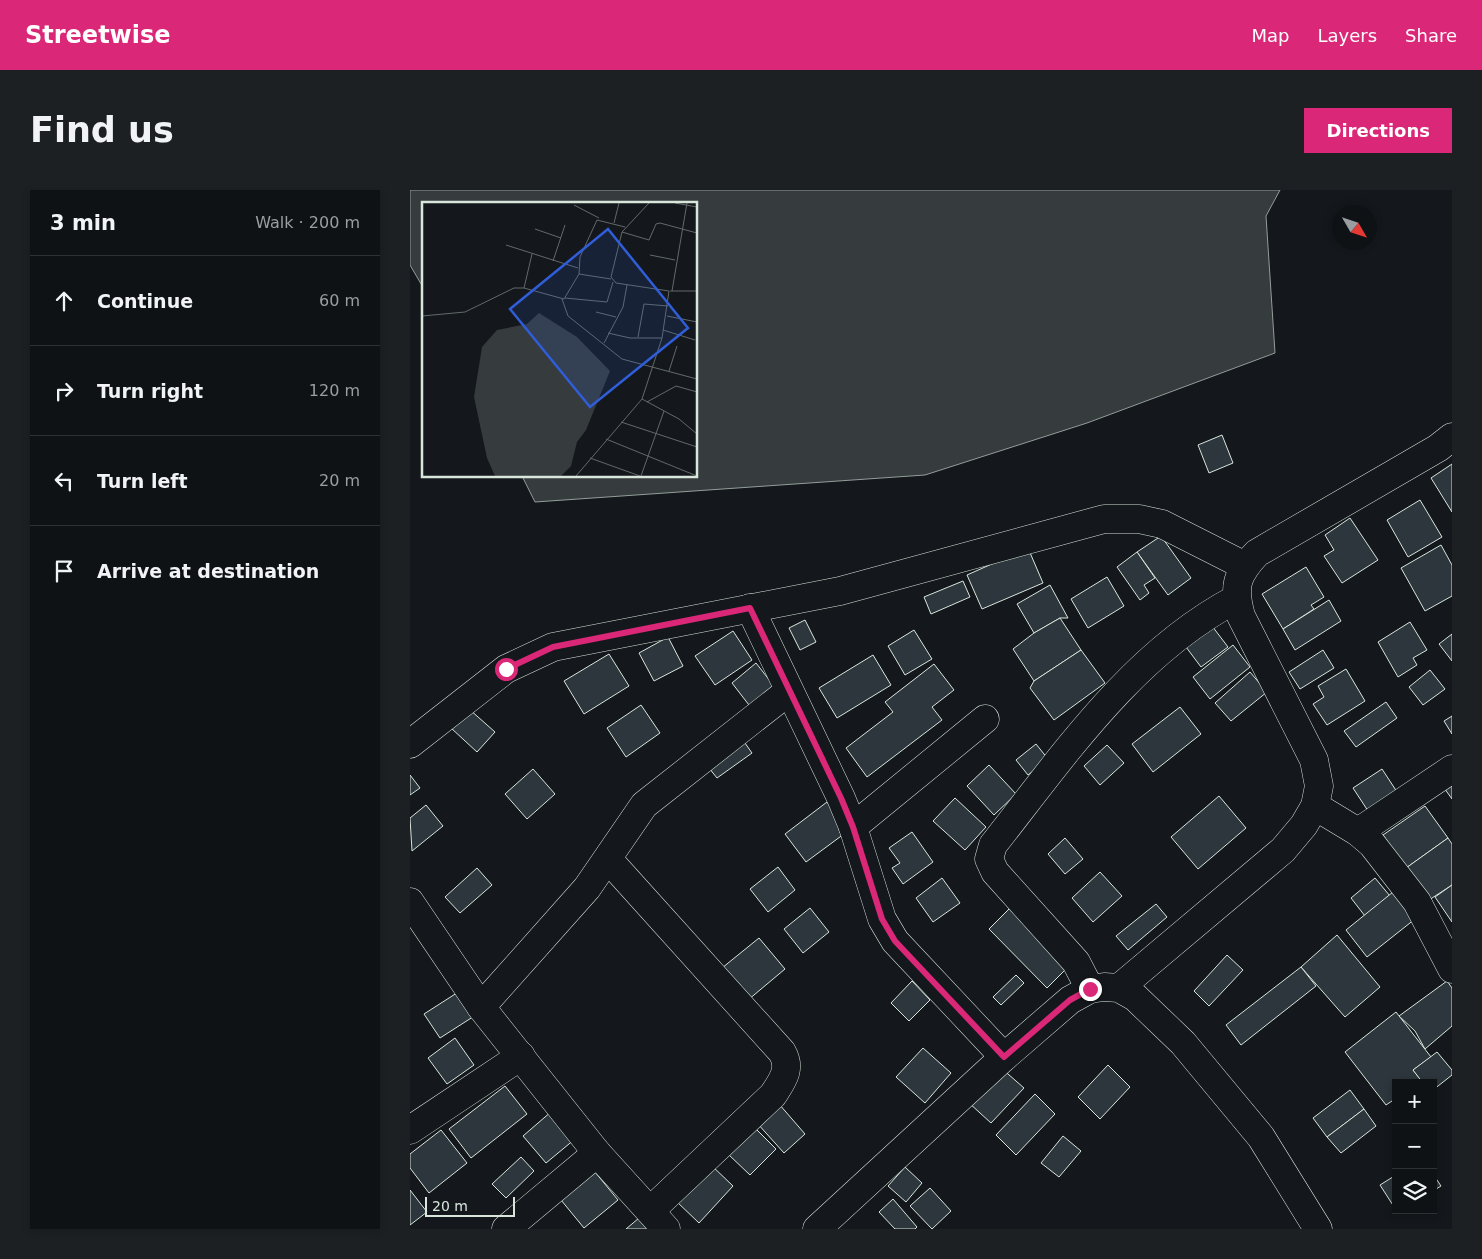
<!DOCTYPE html>
<html lang="en">
<head>
<meta charset="utf-8">
<style>
	body { margin:0; font-family:"DejaVu Sans",sans-serif; background:#1d2022; color:#f1f3f6 }
	.controls { position:absolute; right:15px; bottom:15px; display:grid; overflow:hidden; border-radius:0px; box-shadow:0 2px 8px #0003 }
	.controls button { width:45px; height:45px; display:grid; place-items:center; padding:0; border:0; border-bottom:1px solid #2f3234; background:#0f1215; color:#f1f3f6; font:25px sans-serif }
	.compass { position:absolute; left:922px; top:15px; width:45px; height:45px; border-radius:50%; background:#0f1215; box-shadow:0 2px 8px #0003; rotate:129deg }
	.scale { position:absolute; left:15px; bottom:12px; width:90px; box-sizing:border-box; padding-left:5px; border:2px solid #d8e6dc; border-top:0; font-size:14px; line-height:18px; white-space:nowrap; color:#d8e6dc; -webkit-text-stroke:4px #14181c; paint-order:stroke }
	.stop { position:absolute; width:15px; height:15px; margin:-11px; border:4px solid #db2777; border-radius:50%; background:#fff }
	.stop.end { background:#db2777; border-color:#fff; box-shadow:0 1px 5px #0008 }
	.list { margin:0; padding:0; list-style:none }
	h2 { display:flex; justify-content:space-between; align-items:center; height:65px; margin:0; padding:0 20px; font-size:21px }
	h2 small { font-size:16px; font-weight:400; color:#9b9ea0 }
	.list li { display:grid; grid-template-columns:32px 1fr auto; gap:15px; align-items:center; box-sizing:border-box; height:90px; padding:0 20px; border-top:1px solid #2f3234 }
	.list b { display:block; font-size:19px; white-space:nowrap }
	.list em { font-size:16px; font-style:normal; color:#9b9ea0 }
	.icon { flex:none; width:28px; height:28px; fill:none; stroke:currentColor; stroke-width:2; stroke-linecap:round; stroke-linejoin:round }
	.map { position:relative; flex:none; width:1042px; height:1039px; overflow:hidden; border-radius:0px }
	header { display:flex; align-items:center; gap:30px; box-sizing:border-box; height:70px; padding:0 25px; background:#db2777; color:#fff }
	header strong { font-size:24px }
	nav { display:flex; gap:28px; margin-inline-start:auto; font-size:18px }
	.intro { display:flex; align-items:center; justify-content:space-between; box-sizing:border-box; height:120px; padding:0 30px }
	h1 { margin:0; font-size:35px }
	.button { padding:12px 22px; border-radius:0px; background:#db2777; color:#fff; font-size:18px; font-weight:700 }
	main { display:flex; gap:30px; padding:0 30px }
	aside { flex:1; background:#0f1215; border-radius:0px; box-shadow:0 2px 8px #0003 }
	.map>svg:first-child { display:block }
	.water { fill:#363b3e; stroke:#939e99 }
	.building { fill:#2c363c; stroke:#d8e6dc }
	.lines { fill:none; stroke-linecap:round; stroke-linejoin:round }
	.minor-casing { stroke:#d8e6dc; stroke-width:29 }
	.secondary-casing { stroke:#d8e6dc; stroke-width:29 }
	.minor { stroke:#14181c; stroke-width:28 }
	.secondary { stroke:#14181c; stroke-width:28 }
	.route { stroke:#db2777; stroke-width:6 }
	.inset-road { fill:none; stroke:#626a69; stroke-width:1 }
	.view { fill:#305dd8; fill-opacity:0.15; stroke:#305dd8; stroke-width:2.5 }
	.inset-edge { fill:none; stroke:#d8e6dc; stroke-width:2.5 }
</style>
</head>
<body>
<header>
<strong>Streetwise</strong>
<nav><a>Map</a><a>Layers</a><a>Share</a></nav>
</header>
<div class="intro"><h1>Find us</h1><a class="button">Directions</a></div>
<main>
<aside>
<h2>3 min<small>Walk · 200 m</small></h2>
<ul class="list">
<li><svg class="icon" aria-label="ahead" viewBox="0 0 24 24"><path d="M12 20V5M6 11l6-6 6 6"/></svg><div><b>Continue</b></div><em>60 m</em></li>
<li><svg class="icon" aria-label="right" viewBox="0 0 24 24"><path d="M7 20v-9h11M14 6l5 5-5 5"/></svg><div><b>Turn right</b></div><em>120 m</em></li>
<li><svg class="icon" aria-label="left" viewBox="0 0 24 24"><path d="M17 20v-9H6M10 6l-5 5 5 5"/></svg><div><b>Turn left</b></div><em>20 m</em></li>
<li><svg class="icon" aria-label="arrive" viewBox="0 0 24 24"><path d="M6 21V4h12l-3 4 3 4H6"/></svg><div><b>Arrive at destination</b></div></li>
</ul>
</aside>
<div class="map">
<svg width="1042" height="1039" viewBox="0 0 1042 1039">
	<rect width="100%" height="100%" fill="#14181c"/>
	<path class="water" d="M0 0H870L856 26 865 163 677 233 515 285 125 312 112 286H286V14H14V99L0 75Z"/>
	<g class="building">
		<path d="M812 245 823 273 799 283 788 255Z"/>
		<path d="M1042 274V322L1021 288Z"/>
		<path d="M1010 310 1032 347 998 367 977 330Z"/>
		<path d="M940 328 968 370 932 393 914 366 924 360 915 345Z"/>
		<path d="M751 346 781 388 758 405 727 362Z"/>
		<path d="M1031 355 1042 375V406L1015 421 991 378Z"/>
		<path d="M618 358 633 393 572 419 557 385Z"/>
		<path d="M727 362 745 388 734 395 739 403 730 410 707 377Z"/>
		<path d="M896 377 914 407 901 415 904 419 873 439 852 404Z"/>
		<path d="M697 387 714 416 678 438 661 409Z"/>
		<path d="M553 391 560 407 521 424 514 407Z"/>
		<path d="M640 395 658 428H650L624 443 607 414Z"/>
		<path d="M919 410 931 431 885 460 873 439Z"/>
		<path d="M650 428 671 460 624 491 603 459 624 443Z"/>
		<path d="M395 430 406 452 390 460 379 438Z"/>
		<path d="M799 432 818 457 791 477 773 453Z"/>
		<path d="M1000 432 1017 460 1003 468 1007 475 988 487 968 452Z"/>
		<path d="M504 440 522 469 495 485 478 456Z"/>
		<path d="M323 441 342 470 305 495 285 466Z"/>
		<path d="M1042 444V471L1029 454Z"/>
		<path d="M258 447 273 476 244 491 229 463Z"/>
		<path d="M823 455 840 477 800 509 783 487Z"/>
		<path d="M671 460 695 493 644 530 620 498 624 491Z"/>
		<path d="M913 460 924 478 890 499 879 482Z"/>
		<path d="M199 464 219 496 174 524 154 491Z"/>
		<path d="M463 465 481 495 427 528 409 498Z"/>
		<path d="M346 473 364 496 339 515 322 493Z"/>
		<path d="M524 474 544 500 522 517 532 530 457 587 436 558 483 522 475 512Z"/>
		<path d="M936 479 955 511 917 535 903 514 914 507 908 496Z"/>
		<path d="M1020 480 1035 499 1013 515 999 497Z"/>
		<path d="M840 482 857 502 821 531 805 513Z"/>
		<path d="M976 512 987 528 946 557 934 541Z"/>
		<path d="M231 515 250 543 216 567 197 538Z"/>
		<path d="M770 517 791 544 743 582 722 554Z"/>
		<path d="M59 519 85 542 67 562 41 538Z"/>
		<path d="M1042 526V544L1034 531Z"/>
		<path d="M330 546 342 563 307 588 295 573Z"/>
		<path d="M626 554 638 569 618 585 606 570Z"/>
		<path d="M697 555 714 573 690 595 674 576Z"/>
		<path d="M579 575 606 604 584 625 557 596Z"/>
		<path d="M123 579 145 604 117 629 95 604Z"/>
		<path d="M972 579 991 608 962 627 943 598Z"/>
		<path d="M0 585 10 598 0 605Z"/>
		<path d="M1042 588V609L1032 595Z"/>
		<path d="M809 606 836 638 788 679 761 647Z"/>
		<path d="M545 608 576 637 555 660 523 631Z"/>
		<path d="M417 612 438 641 396 672 375 644Z"/>
		<path d="M16 615 33 636 2 661 0 628Z"/>
		<path d="M1015 616 1038 648 996 678 973 645Z"/>
		<path d="M502 642 523 672 493 694 482 678 490 673 479 658Z"/>
		<path d="M655 648 673 669 655 684 638 664Z"/>
		<path d="M1038 648 1042 654V695L1019 710 996 678Z"/>
		<path d="M368 677 385 700 358 722 340 699Z"/>
		<path d="M67 678 82 695 50 723 35 707Z"/>
		<path d="M690 682 712 706 683 732 662 708Z"/>
		<path d="M532 688 550 713 523 732 506 708Z"/>
		<path d="M965 688 980 706 955 726 941 708Z"/>
		<path d="M1042 695V732L1025 707Z"/>
		<path d="M983 702 1005 729 957 767 936 740Z"/>
		<path d="M605 713 663 772 637 798 579 739Z"/>
		<path d="M746 714 757 727 718 760 706 746Z"/>
		<path d="M400 718 419 742 393 763 374 739Z"/>
		<path d="M927 745 970 797 935 827 891 777Z"/>
		<path d="M349 748 375 779 338 810 312 778Z"/>
		<path d="M817 765 833 780 799 816 784 801Z"/>
		<path d="M891 777 906 796 831 855 816 835Z"/>
		<path d="M606 785 614 793 591 815 583 807Z"/>
		<path d="M502 791 520 810 499 831 481 813Z"/>
		<path d="M1037 791 1042 798V836L1015 859 1005 841 989 826Z"/>
		<path d="M53 799 69 823 30 848 14 824Z"/>
		<path d="M986 822 1021 867 1003 880 1013 893H986V916L982 911 976 915 935 862Z"/>
		<path d="M45 848 64 875 37 894 18 868Z"/>
		<path d="M513 858 541 883 515 913 486 887Z"/>
		<path d="M1027 862 1042 880V885L1023 900V893H1013L1003 880Z"/>
		<path d="M698 875 720 897 690 929 668 907Z"/>
		<path d="M590 877 614 898 581 933 558 912Z"/>
		<path d="M95 896 117 924 61 968 39 939Z"/>
		<path d="M940 900 954 919 917 947 903 928Z"/>
		<path d="M625 904 645 924 606 965 586 945Z"/>
		<path d="M369 914 395 944 374 963 347 933Z"/>
		<path d="M954 919 966 936 931 963 917 947Z"/>
		<path d="M142 921 165 949 136 973 113 946Z"/>
		<path d="M344 937 366 959 340 985 318 964Z"/>
		<path d="M31 940 57 973 19 1003 0 978V964Z"/>
		<path d="M653 946 671 961 649 987 631 973Z"/>
		<path d="M111 967 124 981 96 1008 82 994Z"/>
		<path d="M300 974 323 996 289 1033 265 1010Z"/>
		<path d="M495 977 512 993 496 1012 478 996Z"/>
		<path d="M185 982 208 1010 174 1038 151 1010Z"/>
		<path d="M1023 984 1031 996 1023 1001Z"/>
		<path d="M986 985V1020L970 995Z"/>
		<path d="M520 998 541 1021 522 1039 500 1016Z"/>
		<path d="M0 1000 17 1022 0 1035Z"/>
		<path d="M483 1009 507 1037 505 1039H485L469 1022Z"/>
		<path d="M229 1028 239 1039H216Z"/>
	</g>
	<g class="lines">
		<g class="minor-casing">
			<g id="minor">
				<path d="M340 418 431 608 443 637 472 729 485 751 594 867"/>
				<path d="M0 554 96 479 143 457 430 401 694 329H729L752 334 835 376"/>
				<path d="M905 616 948 642 962 654 1007 712 1042 779"/>
				<path d="M443 637 575 529"/>
				<path d="M948 642 1042 579"/>
				<path d="M198 669 372 862C382 879 372 891 363 905L240 1021"/>
				<path d="M709 798 873 660 894 635 905 616 909 596 904 570 831 426C823 397 826 385 847 363L1028 258 1042 247"/>
				<path d="M680 799 666 772 585 682 579 669 583 655C654 565 723 463 826 409"/>
				<path d="M71 817 177 698 234 615 379 501"/>
				<path d="M0 940 111 866"/>
				<path d="M96 1039 187 963"/>
			</g>
		</g>
		<g class="secondary-casing">
			<g id="secondary">
				<path d="M0 712 71 817 187 963 256 1039"/>
				<path d="M407 1039 594 867 660 810 680 799 694 797 709 798 725 807 773 853 851 947 908 1039"/>
			</g>
		</g>
		<use href="#minor" class="minor"/>
		<use href="#secondary" class="secondary"/>
	</g>
	<g class="lines">
		<path class="route" d="M96 479 143 457 340 418 431 608 443 637 472 729 485 751 594 867 660 810 680 799"/>
	</g>
	<g transform="translate(12 12)">
		<rect width="275" height="275" fill="#14181c"/>
		<path d="M117 111 155 135 188 169 164 228 155 240 149 264 139 274H73L65 256 52 195 60 145 75 128 105 122Z" fill="#363b3e"/>
		<path class="inset-road" d="M253 1 275 5M152 3 177 16M192 21 197 1M113 27 139 36M200 30 227 38 234 22 238 21 275 31M84 43 156 66M228 53 253 58M131 59 143 23M157 72 158 55 175 18 203 25M102 86 110 52M248 89H275M250 89 265 1M143 96 185 100 191 80M140 97 146 114 200 157 275 177M174 110 194 115M0 114 43 110 92 86H102L142 97 157 72 189 77M245 114 275 120M241 128 273 138M186 131 208 136H240M216 135 222 102 246 104M182 141 201 105 205 83M247 169 255 144M220 197 257 217 275 232M225 200 254 184 275 190M199 220 275 245M184 237 275 274M168 256 218 274M154 274 220 197 240 136 247 89 194 81 189 75 200 30 227 1M219 274 242 209"/>
		<path class="view" d="M186 27 266 126 168 205 88 107Z"/>
		<rect width="275" height="275" class="inset-edge"/>
	</g>
</svg>
<div class="controls">
<button>+</button>
<button>−</button>
<button><svg class="icon" aria-label="layers" viewBox="0 0 24 24"><path d="M12 4l9 5-9 5-9-5zM3 14l9 5 9-5"/></svg></button>
</div>
<svg class="compass" viewBox="-18 -18 36 36"><path d="M0-13l5 13h-10z" fill="#e53935"/><path d="M0 13l5-13h-10z" fill="#9b9ea0"/></svg>
<div class="scale">20 m</div>
<div class="stop" style="left:96px;top:479px"></div>
<div class="stop end" style="left:680px;top:799px"></div>
</div>
</main>
</body>
</html>
